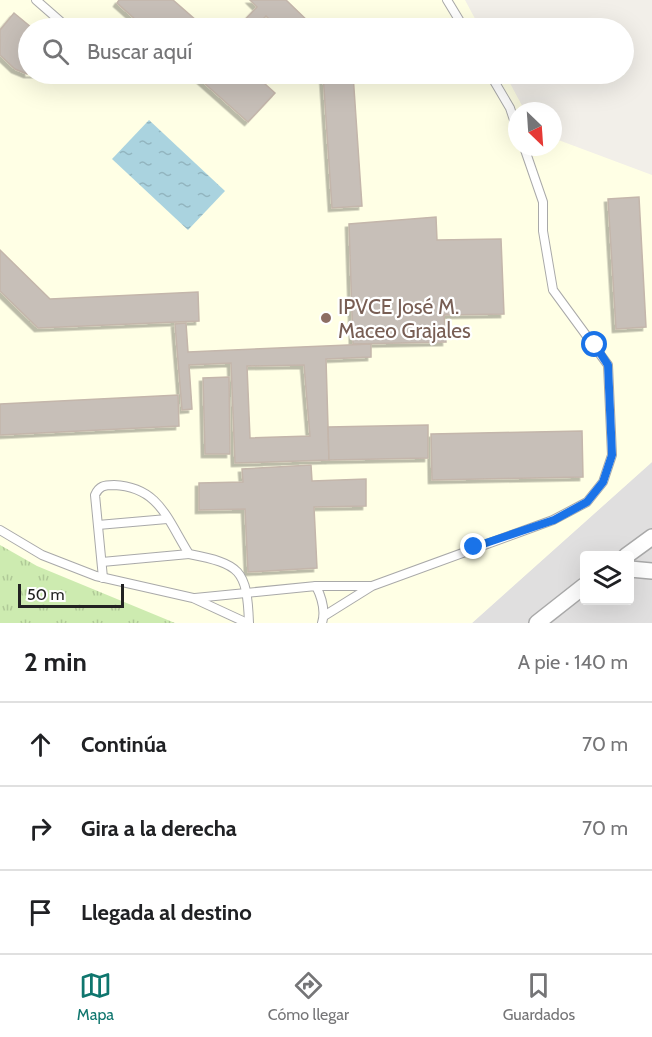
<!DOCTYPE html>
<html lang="es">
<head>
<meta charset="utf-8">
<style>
	body { margin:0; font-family:Cabin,sans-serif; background:#f2f2f2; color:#202124 }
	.controls { position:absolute; right:18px; bottom:18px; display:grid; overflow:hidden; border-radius:6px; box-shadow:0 6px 24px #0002 }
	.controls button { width:54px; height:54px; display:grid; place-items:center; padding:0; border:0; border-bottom:2px solid #e0e0e0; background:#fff; color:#202124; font:30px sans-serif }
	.compass { position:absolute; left:508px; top:102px; width:54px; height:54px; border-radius:50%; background:#fff; box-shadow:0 6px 24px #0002; rotate:155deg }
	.scale { position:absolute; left:18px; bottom:15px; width:106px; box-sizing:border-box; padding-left:6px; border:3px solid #222; border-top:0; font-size:16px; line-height:21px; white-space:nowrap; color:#222; -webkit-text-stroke:4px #fff; paint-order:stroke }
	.stop { position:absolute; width:18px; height:18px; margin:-14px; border:4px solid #1a73e8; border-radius:50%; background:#fff }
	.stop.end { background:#1a73e8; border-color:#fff; box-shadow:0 2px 6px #0008 }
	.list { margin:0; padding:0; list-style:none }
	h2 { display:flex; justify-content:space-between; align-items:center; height:78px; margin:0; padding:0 24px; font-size:26px }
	h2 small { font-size:20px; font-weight:400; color:#757577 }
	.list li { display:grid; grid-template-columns:39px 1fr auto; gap:18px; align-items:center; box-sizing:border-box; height:84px; padding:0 24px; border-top:2px solid #e0e0e0 }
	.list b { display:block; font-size:22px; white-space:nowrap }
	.list em { font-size:20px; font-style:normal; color:#757577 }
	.icon { flex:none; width:33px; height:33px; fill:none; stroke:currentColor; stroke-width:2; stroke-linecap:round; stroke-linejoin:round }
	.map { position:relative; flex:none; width:652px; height:623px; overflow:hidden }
	.search { position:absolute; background:#fff; box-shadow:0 6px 24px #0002; left:18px; right:18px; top:18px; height:66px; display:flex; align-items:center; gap:15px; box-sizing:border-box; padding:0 21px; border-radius:33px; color:#757577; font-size:22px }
	.sheet { height:330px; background:#fff }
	nav { display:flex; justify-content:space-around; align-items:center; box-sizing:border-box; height:84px; border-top:2px solid #e0e0e0; background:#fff; font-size:16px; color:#757577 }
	nav a { display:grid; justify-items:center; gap:3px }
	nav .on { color:#0f766e }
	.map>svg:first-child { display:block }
	.residential { fill:#e0dfdf; fill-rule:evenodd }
	.education { fill:#ffffe5 }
	.grass { fill:url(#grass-tufts) }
	.water { fill:url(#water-ripples) }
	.building { fill:#c7bfb8; stroke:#c4b6ab; stroke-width:1.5; fill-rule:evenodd; filter:url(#shadow) }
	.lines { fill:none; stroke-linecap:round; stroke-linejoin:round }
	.service-casing { stroke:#a9a9a9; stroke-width:10 }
	.minor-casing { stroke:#a9a9a9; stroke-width:18 }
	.service { stroke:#fff; stroke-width:8 }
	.minor { stroke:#fff; stroke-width:15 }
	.route { stroke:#1a73e8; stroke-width:8 }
	.education-dot { fill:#8d6e63; stroke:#fff; stroke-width:2 }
	.labels { text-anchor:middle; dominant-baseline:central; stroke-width:4.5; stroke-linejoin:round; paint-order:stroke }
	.education-label { font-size:21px; fill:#785e54; stroke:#fff; text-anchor:start }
</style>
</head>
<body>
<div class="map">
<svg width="652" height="623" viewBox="0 0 652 623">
	<defs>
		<pattern id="grass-tufts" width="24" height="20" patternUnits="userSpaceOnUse" patternTransform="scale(1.5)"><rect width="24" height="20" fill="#cdebb0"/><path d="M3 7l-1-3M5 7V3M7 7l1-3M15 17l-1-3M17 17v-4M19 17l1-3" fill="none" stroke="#b0c997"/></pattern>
		<pattern id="water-ripples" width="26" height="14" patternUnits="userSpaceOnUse" patternTransform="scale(1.5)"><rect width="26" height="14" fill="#aad3df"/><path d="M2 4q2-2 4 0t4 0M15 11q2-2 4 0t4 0" fill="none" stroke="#92b5bf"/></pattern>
		<filter id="shadow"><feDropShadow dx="-3.5" dy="3.5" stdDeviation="0" flood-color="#0004"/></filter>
	</defs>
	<rect width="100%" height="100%" fill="#f2efe9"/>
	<path class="residential" d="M652 462V623H472ZM584 556H630V600H584Z"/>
	<path class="education" d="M0 0H465L480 28H28V74H505L525 111H517V147H553V138L652 175V462L472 623H0Z"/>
	<path class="grass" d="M0 545 37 566 175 623H0Z"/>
	<path class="water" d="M149 120 225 191 188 230 112 159Z"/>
	<g class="building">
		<path d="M119 0H173L205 28H145L117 3Z"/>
		<path d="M250 0H286L315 28H279L266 16 254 28H237L257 7Z"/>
		<path d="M14 13 32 28H28V74H47H27L15 69 0 55V30Z"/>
		<path d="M194 74H254L275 93 248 122Z"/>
		<path d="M323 74H353L362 206 332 208Z"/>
		<path d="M639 197 646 327 616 329 608 199Z"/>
		<path d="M436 217 437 240 501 239 504 314 444 315 446 342 353 344 349 224Z"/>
		<path d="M0 250 50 299 198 292 199 321 38 328 0 291Z"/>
		<path d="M186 323 188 352 371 344V357L326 359 329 460 235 463 231 363 189 365 192 409 182 410 175 324ZM304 365 310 436 250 438 247 366Z"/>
		<path d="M229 377 230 454H205L203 378Z"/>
		<path d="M178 395 179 426 0 435V404Z"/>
		<path d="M428 425V458L329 460 328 427Z"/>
		<path d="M582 431 583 477 432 480 431 434Z"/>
		<path d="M311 465 312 481 366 479V506L314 507 317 568 248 572 245 509 199 510V483L243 482 242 469Z"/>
	</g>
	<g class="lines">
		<g class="service-casing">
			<g id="service">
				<path d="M36 0 68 28"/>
				<path d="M447 0 464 28"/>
				<path d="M120 74 124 78"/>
				<path d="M490 74 510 108 517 129"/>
				<path d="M98 525 167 519"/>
				<path d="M0 530 42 555 96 576 193 598 247 623"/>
				<path d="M102 562 189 554"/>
				<path d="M103 578 95 495C99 486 104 485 114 485 159 487 167 519 189 554 240 564 247 569 249 623"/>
				<path d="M316 586H370"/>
				<path d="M195 598 316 586C322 598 326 610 322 623"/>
				<path d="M324 616 372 586 553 520 587 502 603 482 612 455 608 365 553 290 543 231V202L524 147"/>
			</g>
		</g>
		<g class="minor-casing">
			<g id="minor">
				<path d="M626 556 652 537"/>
				<path d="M630 569 652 571"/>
				<path d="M537 623 584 586"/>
			</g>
		</g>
		<use href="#service" class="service"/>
		<use href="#minor" class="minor"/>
	</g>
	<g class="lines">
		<path class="route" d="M474 547 554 520 587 502 603 482 612 455 608 365 595 345"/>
	</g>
	<circle class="education-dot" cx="326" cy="318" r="6"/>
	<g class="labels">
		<g class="education-label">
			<text x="338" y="306">IPVCE José M.<tspan x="338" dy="24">Maceo Grajales</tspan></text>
		</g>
	</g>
</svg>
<div class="controls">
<button><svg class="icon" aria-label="layers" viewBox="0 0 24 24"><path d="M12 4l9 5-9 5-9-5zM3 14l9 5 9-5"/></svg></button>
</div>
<svg class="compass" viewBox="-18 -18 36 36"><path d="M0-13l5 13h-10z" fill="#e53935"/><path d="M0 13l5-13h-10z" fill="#757577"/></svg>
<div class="scale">50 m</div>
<div class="stop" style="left:595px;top:345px"></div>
<div class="stop end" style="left:474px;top:547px"></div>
<div class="search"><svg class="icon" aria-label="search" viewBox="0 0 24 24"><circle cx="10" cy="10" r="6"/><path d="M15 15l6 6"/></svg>Buscar aquí</div>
</div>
<section class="sheet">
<h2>2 min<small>A pie · 140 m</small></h2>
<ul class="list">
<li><svg class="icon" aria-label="ahead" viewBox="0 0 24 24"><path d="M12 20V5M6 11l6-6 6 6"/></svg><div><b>Continúa</b></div><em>70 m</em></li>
<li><svg class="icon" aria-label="right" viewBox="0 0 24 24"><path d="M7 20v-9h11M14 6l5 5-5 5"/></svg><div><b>Gira a la derecha</b></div><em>70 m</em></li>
<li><svg class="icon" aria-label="arrive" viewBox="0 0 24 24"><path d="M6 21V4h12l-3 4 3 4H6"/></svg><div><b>Llegada al destino</b></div></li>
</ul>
</section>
<nav>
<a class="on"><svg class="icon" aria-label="map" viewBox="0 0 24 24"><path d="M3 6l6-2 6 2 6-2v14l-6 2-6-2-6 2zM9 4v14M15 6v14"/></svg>Mapa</a>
<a><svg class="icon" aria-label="directions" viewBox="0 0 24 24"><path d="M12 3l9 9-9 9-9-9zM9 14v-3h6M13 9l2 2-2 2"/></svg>Cómo llegar</a>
<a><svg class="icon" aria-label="saved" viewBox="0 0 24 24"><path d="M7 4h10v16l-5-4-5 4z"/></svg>Guardados</a>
</nav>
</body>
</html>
